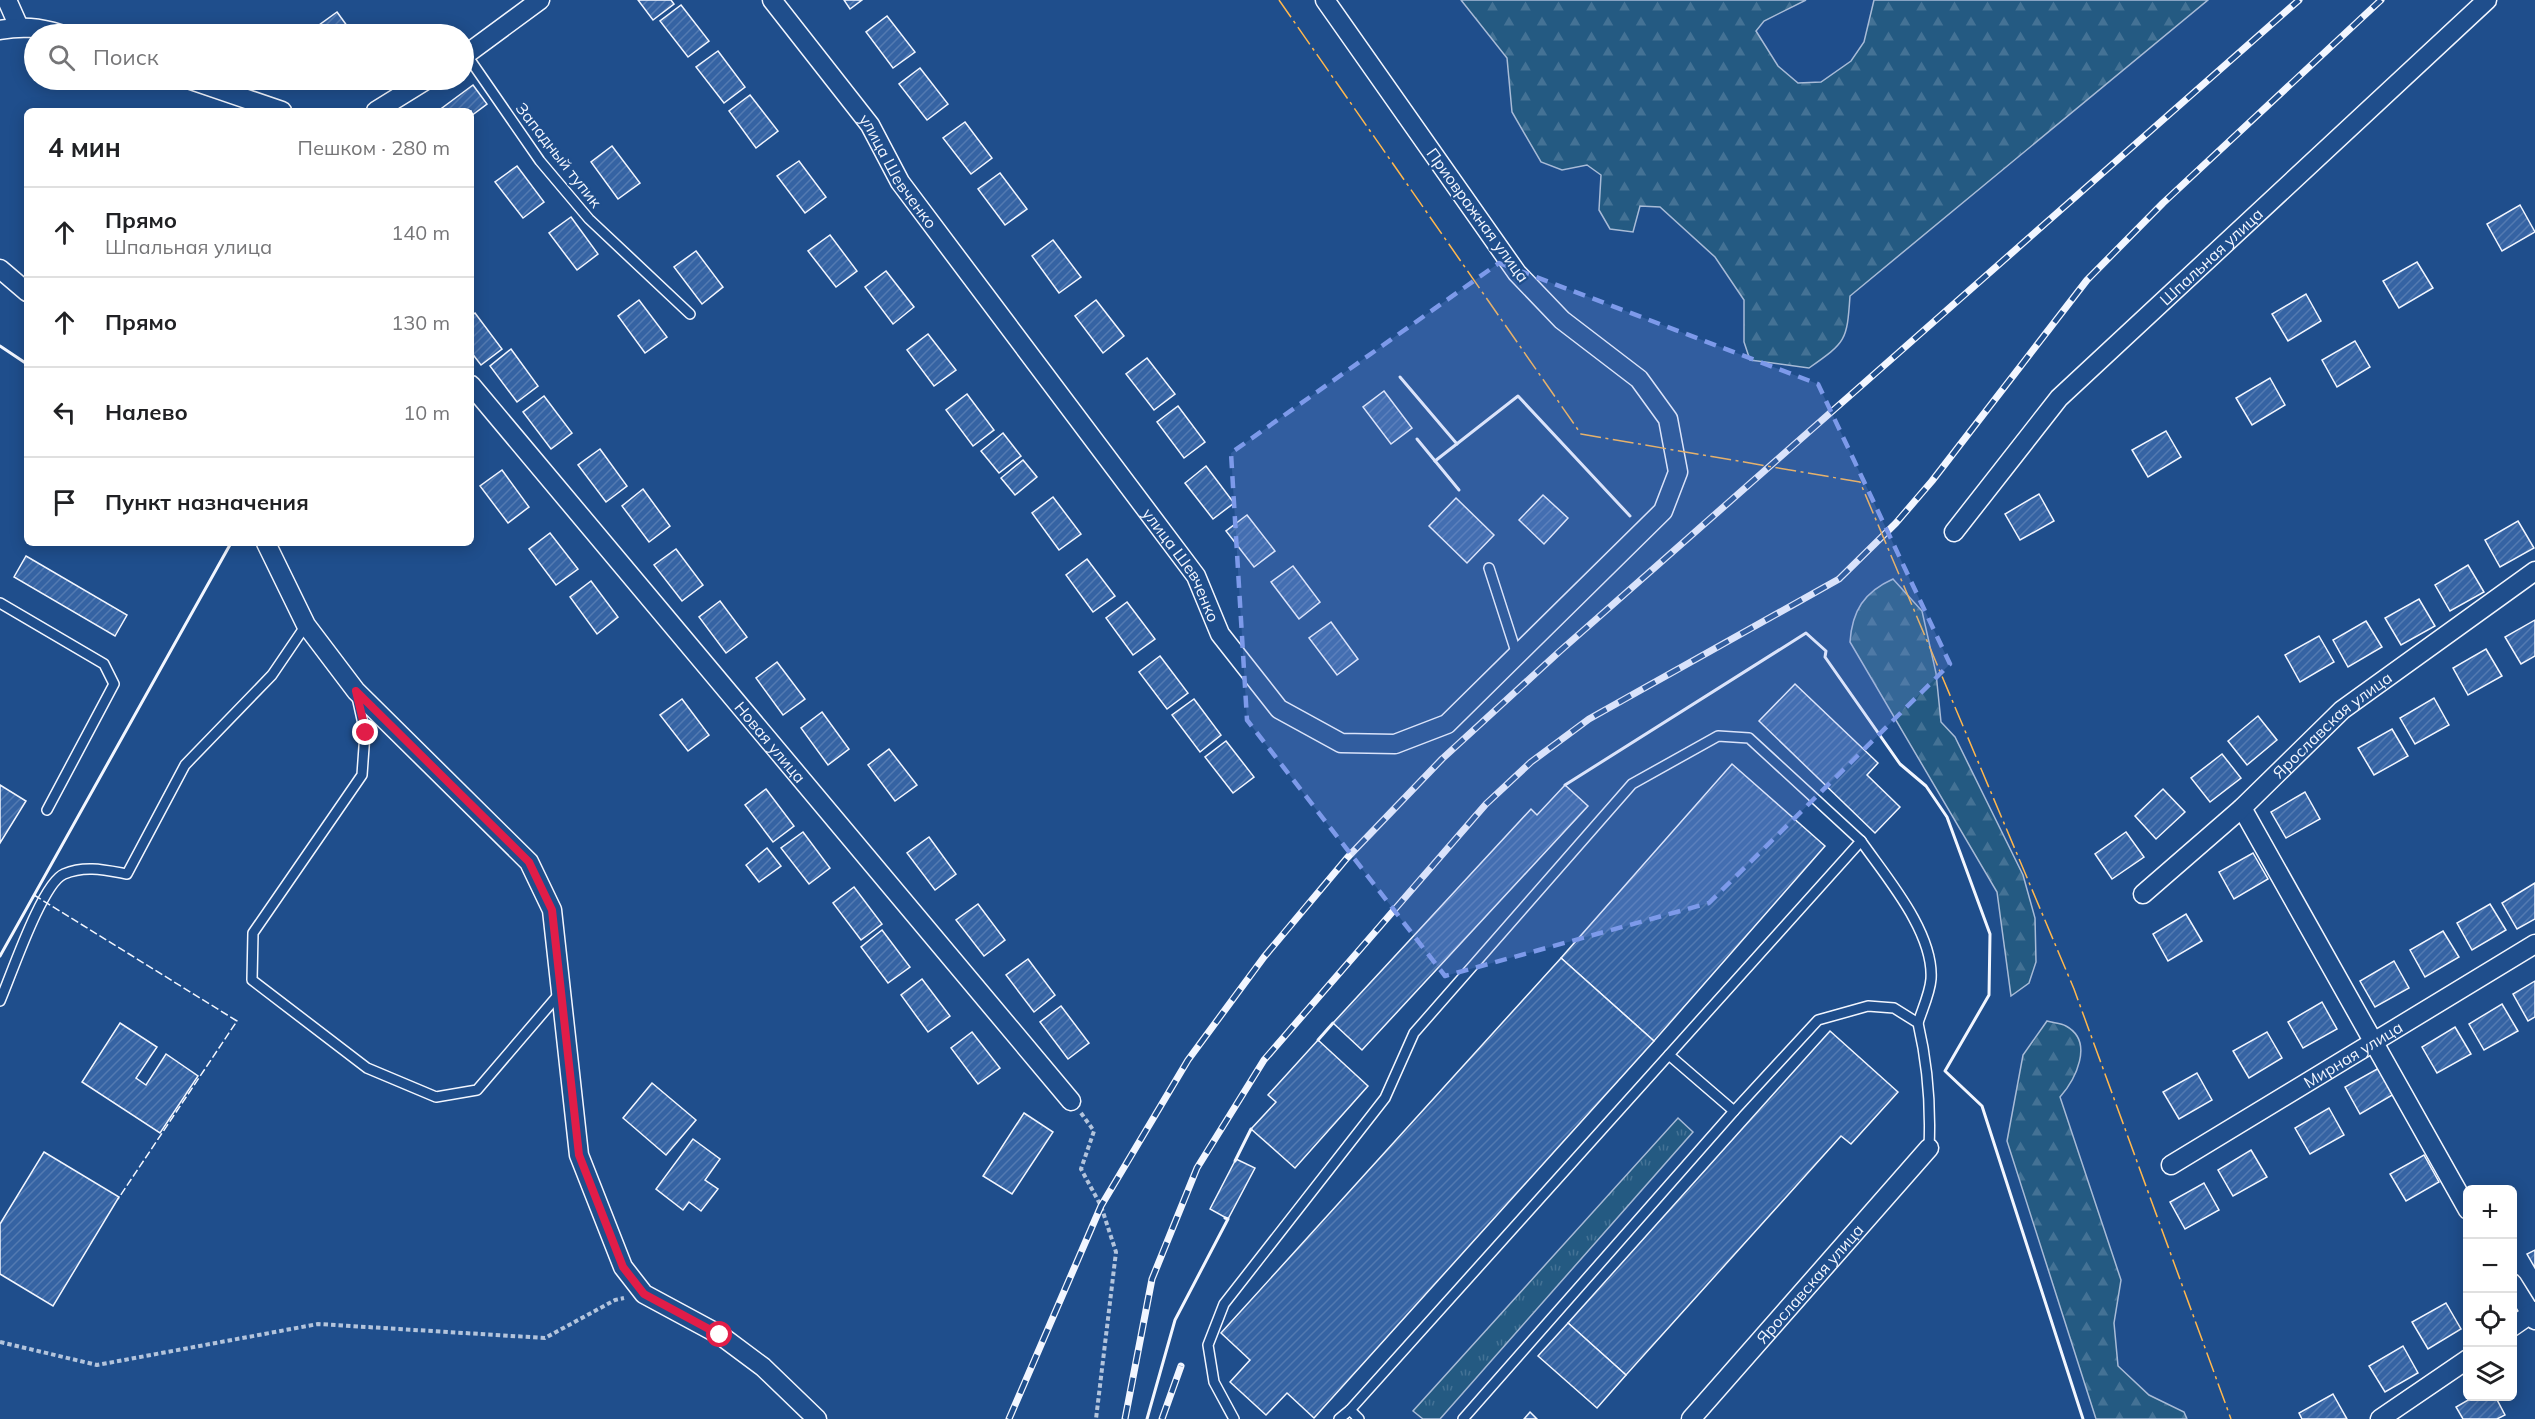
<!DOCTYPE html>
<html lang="ru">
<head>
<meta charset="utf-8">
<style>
	body { margin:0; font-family:Mulish,sans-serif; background:#f6f6f6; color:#202124 }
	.controls { position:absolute; right:18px; bottom:18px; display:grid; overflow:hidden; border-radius:9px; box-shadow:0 3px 15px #0003 }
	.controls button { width:54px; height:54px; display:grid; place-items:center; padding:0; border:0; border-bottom:2px solid #e0e0e0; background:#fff; color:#202124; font:30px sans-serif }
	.stop { position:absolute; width:18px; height:18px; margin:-14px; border:4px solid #e11d48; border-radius:50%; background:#fff }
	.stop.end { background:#e11d48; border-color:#fff; box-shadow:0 2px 6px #0008 }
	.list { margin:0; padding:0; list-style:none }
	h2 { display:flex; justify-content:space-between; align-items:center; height:78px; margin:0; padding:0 24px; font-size:26px }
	h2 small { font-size:20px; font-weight:400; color:#757577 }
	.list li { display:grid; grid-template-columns:39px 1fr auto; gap:18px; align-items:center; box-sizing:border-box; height:90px; padding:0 24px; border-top:2px solid #e0e0e0 }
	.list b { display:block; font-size:22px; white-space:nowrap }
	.list p { margin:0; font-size:20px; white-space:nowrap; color:#757577 }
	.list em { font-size:20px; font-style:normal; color:#757577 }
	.icon { flex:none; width:33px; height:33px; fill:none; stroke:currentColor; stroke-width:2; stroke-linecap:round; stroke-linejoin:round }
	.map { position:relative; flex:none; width:2535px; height:1419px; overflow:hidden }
	.search { position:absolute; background:#fff; box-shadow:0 3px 15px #0003; left:24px; top:24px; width:450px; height:66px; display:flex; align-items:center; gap:15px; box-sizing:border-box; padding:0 21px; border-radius:33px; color:#757577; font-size:22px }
	.panel { position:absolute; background:#fff; box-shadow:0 3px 15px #0003; left:24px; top:108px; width:450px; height:438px; border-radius:9px }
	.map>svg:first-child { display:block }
	.grass { fill:url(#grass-tufts); stroke:#a8bbd7; stroke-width:1.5 }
	.forest { fill:url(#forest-firs); stroke:#a8bbd7; stroke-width:1.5 }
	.building { fill:url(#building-hatch); stroke:#f2f6ff; stroke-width:1.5 }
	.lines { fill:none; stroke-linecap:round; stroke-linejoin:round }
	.service-casing { stroke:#f2f6ff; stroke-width:12 }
	.minor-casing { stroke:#f2f6ff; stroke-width:21 }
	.path { stroke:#b3c4dc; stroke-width:4; stroke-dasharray:4.5 3; stroke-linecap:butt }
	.service { stroke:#1f4e8c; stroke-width:9 }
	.minor { stroke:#1f4e8c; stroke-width:18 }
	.rail-casing { stroke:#f2f6ff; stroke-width:7 }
	.rail { stroke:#1f4e8c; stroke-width:4.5; stroke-dasharray:14; stroke-linecap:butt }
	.fence { stroke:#f2f6ff; stroke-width:1.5; stroke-dasharray:8 3; stroke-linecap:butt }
	.wall { stroke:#f2f6ff; stroke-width:3 }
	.power { stroke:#ffb74d; stroke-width:1.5; stroke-dasharray:21 4.5 3 4.5; stroke-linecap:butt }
	.route { stroke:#e11d48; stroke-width:8 }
	.marked { fill:#7d9aea; fill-opacity:0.2; stroke:#7d9aea; stroke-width:4.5; stroke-dasharray:12 8; stroke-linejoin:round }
	.labels { text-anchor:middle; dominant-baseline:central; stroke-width:4.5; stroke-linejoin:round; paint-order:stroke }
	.street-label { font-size:16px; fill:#f2f6ff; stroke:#1f4e8c }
</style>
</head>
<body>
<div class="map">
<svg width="2535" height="1419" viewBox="0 0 2535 1419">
	<defs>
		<pattern id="grass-tufts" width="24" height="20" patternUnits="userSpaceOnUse" patternTransform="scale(1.5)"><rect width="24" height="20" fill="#245a82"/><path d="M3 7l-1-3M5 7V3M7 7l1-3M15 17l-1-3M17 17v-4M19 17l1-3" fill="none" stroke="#447295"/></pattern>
		<pattern id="forest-firs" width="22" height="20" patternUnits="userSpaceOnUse" patternTransform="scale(1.5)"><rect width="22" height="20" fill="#245a82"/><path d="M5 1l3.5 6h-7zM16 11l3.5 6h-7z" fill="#447295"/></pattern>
		<pattern id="building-hatch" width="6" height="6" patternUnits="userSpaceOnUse" patternTransform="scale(1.5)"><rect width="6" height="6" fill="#3563a3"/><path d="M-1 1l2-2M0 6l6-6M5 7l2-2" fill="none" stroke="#537ab1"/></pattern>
	</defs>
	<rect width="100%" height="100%" fill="#1f4e8c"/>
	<path class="grass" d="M1678 1118 1693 1132 1440 1419H1423L1413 1411Z"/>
	<g class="forest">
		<path d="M1461 0H1806L1764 21 1756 31 1778 66 1798 83 1821 82 1851 61 1864 42 1874 0H2208L1850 296C1847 341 1846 342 1809 368L1750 360 1744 342V300L1715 257 1660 207 1640 206 1633 232 1610 229 1599 210 1601 175 1587 165 1562 170 1541 162 1512 112 1507 58Z"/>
		<path d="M1893 579 1922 611 1936 673 1941 722 1955 737 2023 875 2035 918 2036 962 2029 983 2011 996 1997 892 1850 642C1852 611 1864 592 1893 579Z"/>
		<path d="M2047 1021C2053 1023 2061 1023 2066 1026 2095 1042 2075 1080 2060 1097L2121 1280 2114 1323 2118 1366 2149 1395 2184 1412 2187 1419H2096L2007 1141 2023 1055Z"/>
	</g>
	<g class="building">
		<path d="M638 0H671L674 4 653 20Z"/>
		<path d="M844 0H862L850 9Z"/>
		<path d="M681 5 709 41 688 57 660 21Z"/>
		<path d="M337 12 353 34H320L315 28Z"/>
		<path d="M887 16 915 52 893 68 866 32Z"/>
		<path d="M718 51 745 87 724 103 696 67Z"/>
		<path d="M920 68 948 104 927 120 899 84Z"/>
		<path d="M473 85 487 104 471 116V111H438Z"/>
		<path d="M750 95 778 131 756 148 729 111Z"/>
		<path d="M965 122 992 158 971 174 943 138Z"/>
		<path d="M612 146 640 183 618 199 591 162Z"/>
		<path d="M799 161 826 197 805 213 777 176Z"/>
		<path d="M517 166 544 202 523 218 495 182Z"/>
		<path d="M1000 173 1027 209 1005 225 978 189Z"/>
		<path d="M2520 205 2535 232 2502 251 2487 224Z"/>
		<path d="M571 217 598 254 577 270 549 233Z"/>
		<path d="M830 235 857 271 836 287 808 251Z"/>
		<path d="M1053 240 1081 277 1059 293 1032 256Z"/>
		<path d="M696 251 723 287 702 304 674 267Z"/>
		<path d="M2417 262 2433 288 2399 308 2383 281Z"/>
		<path d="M886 271 914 307 893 324 865 287Z"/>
		<path d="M2306 294 2321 321 2288 341 2272 314Z"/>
		<path d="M639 300 667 337 645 353 618 316Z"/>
		<path d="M1096 300 1124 336 1103 353 1075 316Z"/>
		<path d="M475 313 502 349 481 365 471 352V316Z"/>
		<path d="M928 334 956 370 934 386 907 350Z"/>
		<path d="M2355 341 2370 367 2337 387 2322 360Z"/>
		<path d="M511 349 538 386 517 402 490 366Z"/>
		<path d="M1147 358 1175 394 1154 410 1126 374Z"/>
		<path d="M2270 378 2285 405 2252 425 2236 398Z"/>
		<path d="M1384 391 1412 428 1391 444 1363 407Z"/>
		<path d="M967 394 994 430 973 446 946 410Z"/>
		<path d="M544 396 572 433 551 449 523 412Z"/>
		<path d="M1178 406 1205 442 1184 458 1157 422Z"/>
		<path d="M2166 431 2181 457 2148 477 2132 450Z"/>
		<path d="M1003 433 1021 456 999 473 981 451Z"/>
		<path d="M600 449 627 486 606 502 578 465Z"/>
		<path d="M1023 460 1037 477 1015 495 1001 478Z"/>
		<path d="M1206 466 1234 503 1213 519 1185 483Z"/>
		<path d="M502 470 529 507 508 523 480 486Z"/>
		<path d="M643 489 670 526 649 542 622 506Z"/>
		<path d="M2039 494 2054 521 2020 540 2005 514Z"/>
		<path d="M1543 495 1568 518 1544 544 1519 520Z"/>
		<path d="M1053 497 1081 534 1059 550 1032 513Z"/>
		<path d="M1456 498 1494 535 1467 563 1429 526Z"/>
		<path d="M1247 515 1275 551 1254 567 1226 531Z"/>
		<path d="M2518 521 2534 548 2500 567 2485 540Z"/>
		<path d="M550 533 578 569 556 585 529 549Z"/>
		<path d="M676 549 703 585 682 601 654 565Z"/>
		<path d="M26 556 127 615 115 636 14 577Z"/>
		<path d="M1087 559 1115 596 1093 612 1066 575Z"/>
		<path d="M2468 565 2484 592 2450 611 2435 585Z"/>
		<path d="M1293 566 1320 602 1299 619 1271 582Z"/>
		<path d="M591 581 618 617 597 634 570 597Z"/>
		<path d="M2419 599 2435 626 2401 645 2385 618Z"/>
		<path d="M720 601 747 637 726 653 699 617Z"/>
		<path d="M1127 602 1155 639 1133 655 1106 618Z"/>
		<path d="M2535 620V656L2521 664 2505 637Z"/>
		<path d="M2366 621 2382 647 2348 667 2333 640Z"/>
		<path d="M1331 622 1358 659 1337 675 1309 638Z"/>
		<path d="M2319 636 2334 662 2300 682 2285 655Z"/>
		<path d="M2486 649 2502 676 2468 695 2453 668Z"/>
		<path d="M1160 656 1188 693 1167 709 1139 672Z"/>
		<path d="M777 662 805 699 783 715 756 678Z"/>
		<path d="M1795 684 1878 763 1867 775 1900 807 1875 833 1759 721Z"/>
		<path d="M2434 698 2449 725 2415 744 2400 718Z"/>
		<path d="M682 699 709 735 688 751 660 715Z"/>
		<path d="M1194 699 1221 735 1200 752 1172 715Z"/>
		<path d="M822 712 849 749 828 765 801 728Z"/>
		<path d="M2258 716 2277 740 2247 765 2228 741Z"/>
		<path d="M2392 729 2408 756 2374 775 2358 748Z"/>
		<path d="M1226 741 1254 777 1233 793 1205 757Z"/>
		<path d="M889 749 917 785 895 801 868 765Z"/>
		<path d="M2222 754 2241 778 2210 802 2191 778Z"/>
		<path d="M1732 764 1825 846 1654 1041 1561 958Z"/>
		<path d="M0 785 26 801 0 843Z"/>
		<path d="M1565 785 1588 806 1362 1050 1333 1023 1531 809 1537 815Z"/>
		<path d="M766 789 794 826 773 842 745 805Z"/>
		<path d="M2163 789 2185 812 2156 839 2135 816Z"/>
		<path d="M2305 792 2320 819 2286 838 2271 812Z"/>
		<path d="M803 832 830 868 809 884 781 848Z"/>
		<path d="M2126 832 2144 857 2112 879 2095 854Z"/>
		<path d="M929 837 956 874 935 890 907 853Z"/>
		<path d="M767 848 781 866 759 882 746 865Z"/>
		<path d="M2253 853 2268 879 2234 899 2219 872Z"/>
		<path d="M2535 883V919L2517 929 2502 903Z"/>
		<path d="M854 887 882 924 861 940 833 903Z"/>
		<path d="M978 904 1005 940 984 956 956 920Z"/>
		<path d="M2490 904 2506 930 2472 950 2457 923Z"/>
		<path d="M2186 914 2202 941 2168 961 2153 934Z"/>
		<path d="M882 930 910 967 888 983 861 947Z"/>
		<path d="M2443 931 2459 957 2425 977 2410 950Z"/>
		<path d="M1561 958 1654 1041 1314 1418 1287 1393 1266 1415 1230 1382 1250 1360 1221 1333Z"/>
		<path d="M1028 959 1055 995 1034 1012 1006 975Z"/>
		<path d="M2394 961 2409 988 2375 1007 2360 981Z"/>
		<path d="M922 979 950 1016 928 1032 901 995Z"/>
		<path d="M2535 981V1017L2528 1021 2513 994Z"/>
		<path d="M2322 1002 2337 1029 2303 1048 2288 1022Z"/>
		<path d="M2502 1004 2518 1031 2484 1050 2469 1024Z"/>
		<path d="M1061 1006 1089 1043 1068 1059 1040 1022Z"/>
		<path d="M120 1023 157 1047 136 1078 146 1085 166 1054 198 1076 160 1133 82 1082Z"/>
		<path d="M2455 1027 2471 1054 2437 1073 2422 1047Z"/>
		<path d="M1830 1031 1898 1092 1851 1144 1841 1136 1626 1375 1568 1323Z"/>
		<path d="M972 1032 1000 1068 978 1084 951 1048Z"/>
		<path d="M2267 1032 2282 1058 2249 1078 2233 1051Z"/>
		<path d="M1318 1040 1368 1086 1295 1168 1251 1129 1276 1102 1268 1095Z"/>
		<path d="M2379 1068 2394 1094 2360 1114 2345 1087Z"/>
		<path d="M2197 1073 2212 1100 2179 1119 2163 1092Z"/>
		<path d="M652 1083 696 1120 666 1155 623 1118Z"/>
		<path d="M2329 1108 2344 1135 2310 1154 2295 1128Z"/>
		<path d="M1024 1113 1053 1132 1012 1194 983 1176Z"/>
		<path d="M693 1139 720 1159 705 1180 718 1189 701 1211 689 1202 683 1210 656 1189Z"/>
		<path d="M2251 1150 2267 1177 2233 1196 2218 1170Z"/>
		<path d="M44 1152 119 1197 53 1306 0 1274V1224Z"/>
		<path d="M2424 1155 2439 1182 2406 1201 2390 1174Z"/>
		<path d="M1236 1159 1255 1168 1228 1219 1210 1209Z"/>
		<path d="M2204 1183 2219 1210 2185 1229 2170 1202Z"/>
		<path d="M2535 1250V1268L2527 1254Z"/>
		<path d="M2446 1303 2461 1329 2428 1349 2412 1322Z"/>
		<path d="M1568 1323 1626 1375 1597 1408 1538 1356Z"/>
		<path d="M2403 1346 2418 1373 2385 1392 2369 1366Z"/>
		<path d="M2333 1394 2347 1419H2302L2299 1413Z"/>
		<path d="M2475 1396H2495L2505 1415 2497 1419H2463L2456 1407Z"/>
		<path d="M1530 1412 1537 1419H1524Z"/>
	</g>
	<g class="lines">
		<g class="service-casing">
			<g id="service">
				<path d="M466 54 540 161 589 219 690 314"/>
				<path d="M1489 568 1517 655"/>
				<path d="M0 603 104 664 114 684 47 810"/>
				<path d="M357 697 365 733 362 775 253 933 252 980 367 1068 436 1097 477 1090 560 993"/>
				<path d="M1861 841C1886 877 1934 932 1931 979 1930 993 1922 1010 1918 1023"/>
				<path d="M0 1001C11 976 42 883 64 874 85 865 105 870 127 874L185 765 272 675 306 625"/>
				<path d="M1669 1055 1734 1111 1818 1020 1868 1006 1894 1008 1918 1023C1928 1066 1931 1105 1929 1148"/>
				<path d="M1350 1410 1359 1419"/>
				<path d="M1234 1419 1214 1382 1208 1345 1224 1304 1385 1098 1414 1033 1632 784 1718 736 1749 738 1861 841 1350 1410 1339 1419"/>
				<path d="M1463 1419 1734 1111"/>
			</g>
		</g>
		<g class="minor-casing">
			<g id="minor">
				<path d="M7 0 19 27"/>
				<path id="s1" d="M772 0 870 125 900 182 1196 576 1220 634 1279 709 1341 743 1395 744 1447 724 1663 511 1678 472 1668 419 1639 379 1562 320 1517 273 1325 0"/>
				<path d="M0 30C22 26 39 27 60 34"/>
				<path d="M464 56 540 0"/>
				<path d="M191 80 282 111"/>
				<path d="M376 111 426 80"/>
				<path d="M0 269 27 292"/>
				<path id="s2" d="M471 385 1071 1101"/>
				<path id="s3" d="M1954 532 2059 398 2487 0"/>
				<path d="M266 543 306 625 356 691 529 862 552 910 579 1155 623 1267 644 1294 720 1335 763 1367 817 1419"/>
				<path d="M2242 808 2468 1210"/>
				<path id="s4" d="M2143 894 2242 808 2342 710 2535 571"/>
				<path id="s5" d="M2171 1165 2535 944"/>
				<path d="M2512 1283 2535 1320"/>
				<path d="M2512 1327 2535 1311"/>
				<path id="s6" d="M1691 1419 1929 1148"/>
				<path d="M2380 1419 2468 1359"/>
			</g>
		</g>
		<g class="path">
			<path d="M1081 1113 1094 1131 1081 1169 1101 1206 1116 1252 1096 1419"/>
			<path d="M0 1342 97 1365 318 1324 545 1338 615 1300 624 1298"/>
		</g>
		<use href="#service" class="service"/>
		<use href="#minor" class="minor"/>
		<g class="rail-casing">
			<g id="rail">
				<path d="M1009 1419 1101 1206 1188 1060 1264 957 1347 858 1442 759 1560 651 2299 0"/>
				<path d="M1125 1419 1152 1279 1197 1168 1264 1060 1486 804 1531 762 1589 719 1839 579 1896 523 1932 481 2087 280 2163 203 2381 0"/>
				<path d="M1162 1419 1181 1366"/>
			</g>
		</g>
		<use href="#rail" class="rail"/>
		<path class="fence" d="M34 895 237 1021 118 1199"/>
		<g class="wall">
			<path d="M0 346 27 364"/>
			<path d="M1400 377 1457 444"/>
			<path d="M1417 439 1459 490"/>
			<path d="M1435 461 1518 396 1630 516"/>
			<path d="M1565 785 1806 633 1826 651 1825 657 1900 764 1926 786 1947 817 1990 934 1989 995 1945 1071 1982 1106 2083 1419"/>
			<path d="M0 956 231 543"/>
			<path d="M1318 1040 1333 1023"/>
			<path d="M1235 1161 1251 1129"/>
			<path d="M1147 1419 1175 1320 1228 1219 1225 1218"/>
		</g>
		<path class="power" d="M1279 0 1581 434 1860 482 2074 989 2231 1419"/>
	</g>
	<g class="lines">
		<path class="route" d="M366 733 356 691 529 862 552 910 579 1155 623 1267 644 1294 720 1335"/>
	</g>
	<path class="marked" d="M1499 263 1818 384 1950 664 1709 903 1445 976 1247 720 1231 453Z"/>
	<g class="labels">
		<g class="street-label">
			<text transform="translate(559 155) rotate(52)">Западный тупик</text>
			<text stroke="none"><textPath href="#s1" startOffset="213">улица Шевченко</textPath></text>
			<text transform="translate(1478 215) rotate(54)">Приовражная улица</text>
			<text stroke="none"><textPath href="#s3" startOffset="378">Шпальная улица</textPath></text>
			<text stroke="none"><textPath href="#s1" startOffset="699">улица Шевченко</textPath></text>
			<text stroke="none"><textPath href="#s4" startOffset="254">Ярославская улица</textPath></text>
			<text stroke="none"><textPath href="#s2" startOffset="466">Новая улица</textPath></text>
			<text stroke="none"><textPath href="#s5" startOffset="213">Мирная улица</textPath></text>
			<text stroke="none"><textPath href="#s6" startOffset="180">Ярославская улица</textPath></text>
		</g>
	</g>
</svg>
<div class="controls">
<button>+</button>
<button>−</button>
<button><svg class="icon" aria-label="locate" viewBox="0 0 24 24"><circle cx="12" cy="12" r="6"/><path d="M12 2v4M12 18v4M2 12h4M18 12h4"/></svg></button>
<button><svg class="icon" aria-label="layers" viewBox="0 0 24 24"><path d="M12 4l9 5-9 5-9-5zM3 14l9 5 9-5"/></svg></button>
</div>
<div class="stop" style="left:720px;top:1335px"></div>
<div class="stop end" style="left:366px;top:733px"></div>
<div class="search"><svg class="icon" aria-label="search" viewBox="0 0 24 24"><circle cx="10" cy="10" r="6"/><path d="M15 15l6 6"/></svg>Поиск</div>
<section class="panel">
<h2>4 мин<small>Пешком · 280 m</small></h2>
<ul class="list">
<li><svg class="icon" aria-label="ahead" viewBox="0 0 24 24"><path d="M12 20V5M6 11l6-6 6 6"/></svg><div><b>Прямо</b><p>Шпальная улица</p></div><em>140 m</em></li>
<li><svg class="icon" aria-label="ahead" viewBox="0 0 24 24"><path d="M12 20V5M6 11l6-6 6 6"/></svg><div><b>Прямо</b></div><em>130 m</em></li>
<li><svg class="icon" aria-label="left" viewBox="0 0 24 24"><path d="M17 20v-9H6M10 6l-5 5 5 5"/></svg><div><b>Налево</b></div><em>10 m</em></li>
<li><svg class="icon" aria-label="arrive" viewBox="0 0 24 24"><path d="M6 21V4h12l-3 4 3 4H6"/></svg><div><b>Пункт назначения</b></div></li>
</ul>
</section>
</div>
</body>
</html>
